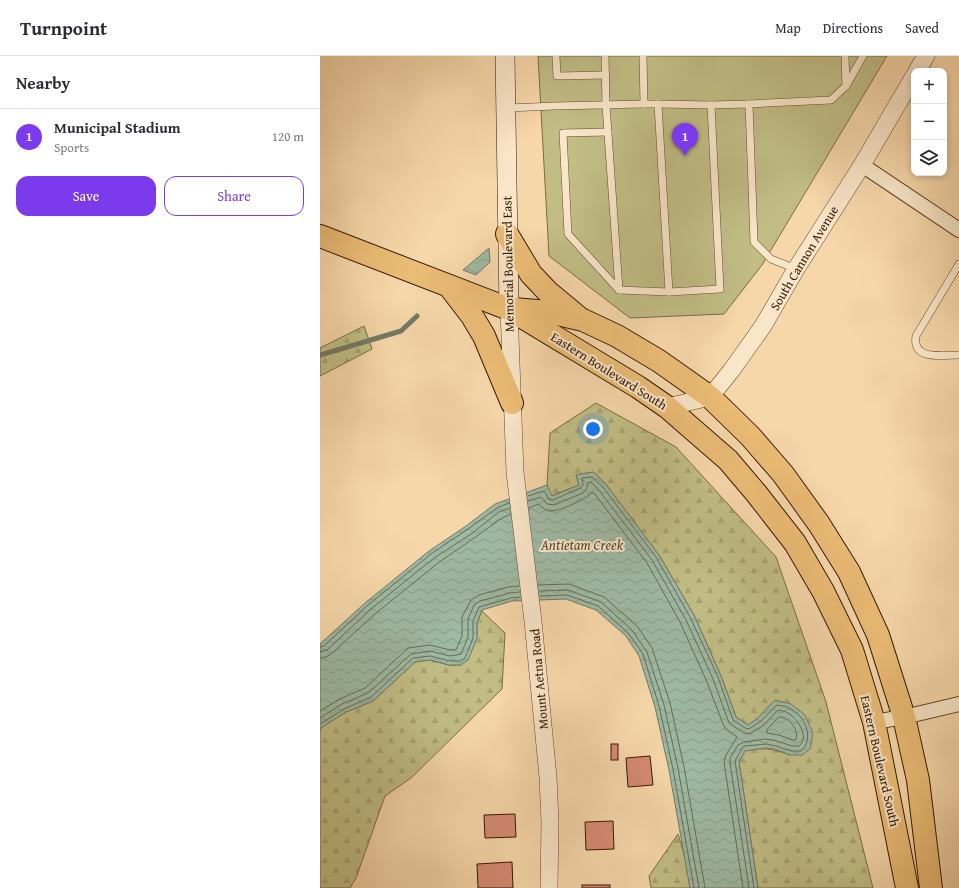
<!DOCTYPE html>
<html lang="en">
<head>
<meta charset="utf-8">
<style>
	body { margin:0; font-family:"Gentium Book Plus",serif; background:#f7f7f7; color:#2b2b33 }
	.controls { position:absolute; right:12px; top:12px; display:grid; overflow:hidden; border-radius:8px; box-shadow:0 2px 6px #0003 }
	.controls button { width:36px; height:36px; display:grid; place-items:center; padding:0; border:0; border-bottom:1px solid #e1e1e2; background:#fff; color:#2b2b33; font:20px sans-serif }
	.you { position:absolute; left:273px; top:373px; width:14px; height:14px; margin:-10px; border:3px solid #fff; border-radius:50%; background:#1a73e8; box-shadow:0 0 0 6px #1a73e833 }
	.badge { display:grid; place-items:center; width:26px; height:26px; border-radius:50%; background:#7c3aed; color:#fff; font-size:13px; font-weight:700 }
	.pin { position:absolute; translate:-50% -33px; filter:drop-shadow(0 1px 2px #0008) }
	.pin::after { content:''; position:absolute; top:21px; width:14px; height:12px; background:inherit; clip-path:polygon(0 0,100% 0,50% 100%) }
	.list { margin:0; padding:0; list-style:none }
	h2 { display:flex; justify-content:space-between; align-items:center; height:52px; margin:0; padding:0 16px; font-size:17px }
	h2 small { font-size:13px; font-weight:400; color:#7c7c81 }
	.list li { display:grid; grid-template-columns:26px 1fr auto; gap:12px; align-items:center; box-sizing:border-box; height:56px; padding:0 16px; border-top:1px solid #e1e1e2 }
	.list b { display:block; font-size:15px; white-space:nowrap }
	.list p { margin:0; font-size:13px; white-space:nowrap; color:#7c7c81 }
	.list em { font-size:13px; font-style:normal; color:#7c7c81 }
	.actions { display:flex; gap:8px; padding:12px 16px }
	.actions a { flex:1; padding:9px 0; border:1px solid #7c3aed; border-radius:12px; text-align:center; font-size:14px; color:#7c3aed }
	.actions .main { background:#7c3aed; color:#fff }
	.icon { flex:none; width:22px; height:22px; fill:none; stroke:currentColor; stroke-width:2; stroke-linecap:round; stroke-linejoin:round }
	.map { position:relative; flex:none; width:639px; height:832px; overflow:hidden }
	header { display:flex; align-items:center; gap:24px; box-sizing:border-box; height:56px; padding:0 20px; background:#fff; border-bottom:1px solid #e1e1e2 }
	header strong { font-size:19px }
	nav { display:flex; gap:22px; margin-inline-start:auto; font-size:14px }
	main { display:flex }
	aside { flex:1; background:#fff }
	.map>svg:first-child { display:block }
	.grass { fill:#c1bd85; stroke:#7a6c44 }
	.forest { fill:url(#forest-firs); stroke:#7a6c44 }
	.water { fill:url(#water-waves); stroke:#737a64 }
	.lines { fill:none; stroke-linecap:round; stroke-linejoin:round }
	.shore { stroke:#686a54; stroke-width:1 }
	.stream { stroke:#737a64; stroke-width:5 }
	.building { fill:#d68b74; stroke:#331a04 }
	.service-casing { stroke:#64492e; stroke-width:8 }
	.minor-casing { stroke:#64492e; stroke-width:16 }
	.tertiary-casing { stroke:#64492e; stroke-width:18 }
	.secondary-casing { stroke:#331a04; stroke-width:20 }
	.primary-casing { stroke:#331a04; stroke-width:24 }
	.service { stroke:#f9e5c8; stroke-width:7 }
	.minor { stroke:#f9e5c8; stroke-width:14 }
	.tertiary { stroke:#f9e5c8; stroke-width:17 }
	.secondary { stroke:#f9e5c8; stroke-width:19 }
	.primary { stroke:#ebbc75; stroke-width:22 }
	.labels { text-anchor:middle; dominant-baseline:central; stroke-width:4; stroke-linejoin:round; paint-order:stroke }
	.street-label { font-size:13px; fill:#331a04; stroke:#f9e5c8 }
	.water-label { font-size:14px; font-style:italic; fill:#534a34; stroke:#f9e5c8 }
</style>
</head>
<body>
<header>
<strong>Turnpoint</strong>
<nav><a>Map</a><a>Directions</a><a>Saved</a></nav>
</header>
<main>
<aside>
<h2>Nearby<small></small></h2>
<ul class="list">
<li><span class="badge">1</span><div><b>Municipal Stadium</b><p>Sports</p></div><em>120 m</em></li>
</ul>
<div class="actions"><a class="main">Save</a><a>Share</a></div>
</aside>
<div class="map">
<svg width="639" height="832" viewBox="0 0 639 832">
	<defs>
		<pattern id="forest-firs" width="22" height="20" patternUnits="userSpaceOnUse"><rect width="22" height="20" fill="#c1bd85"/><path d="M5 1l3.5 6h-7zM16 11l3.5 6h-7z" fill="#a6a271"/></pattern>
		<pattern id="water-waves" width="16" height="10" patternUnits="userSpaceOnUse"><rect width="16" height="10" fill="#9ebaa4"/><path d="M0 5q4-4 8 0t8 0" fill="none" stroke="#899f8c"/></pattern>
	</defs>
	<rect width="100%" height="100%" fill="#f6d7aa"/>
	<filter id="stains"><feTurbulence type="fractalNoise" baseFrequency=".005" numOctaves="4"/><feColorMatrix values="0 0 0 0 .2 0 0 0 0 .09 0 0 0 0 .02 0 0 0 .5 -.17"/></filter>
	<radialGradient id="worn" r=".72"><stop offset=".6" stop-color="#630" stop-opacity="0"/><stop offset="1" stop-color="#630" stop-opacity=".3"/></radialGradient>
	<path class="grass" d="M218 0H567L442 209 404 258 310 262 229 200Z"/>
	<g class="forest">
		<path d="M44 270 52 293 0 320V292Z"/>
		<path d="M276 347 356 391 456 501 506 646 553 832H438L419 706 425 694C445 692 451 692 470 699L455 644 438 662 428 669 416 661 401 620 374 559 339 499 285 427 273 416 256 419 259 429 231 440 227 429 230 377Z"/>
		<path d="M162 555 185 577 182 633 91 722 65 740 36 822 30 832H0V674L2 671 26 656 53 645 95 606 110 604 129 609H141L157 582V566Z"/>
		<path d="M358 778 366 805 370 832H331L329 820Z"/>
	</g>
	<g class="water">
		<path d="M169 192 170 206 156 219 143 214Z"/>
		<path d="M273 416 285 427 339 499 374 559 401 620 416 661 428 669 438 662 455 644 471 648 485 659 493 677 490 693 482 699H470L455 693 446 692 425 695 419 706 438 832H370L349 714 335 651 319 600 306 580 276 554 246 543 192 545 162 554 157 566V582L148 604 141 609H129L110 604 95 606 53 645 26 656 2 671 0 674V588L45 547 109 495 146 470 175 448 227 429 232 440 259 429 256 419Z"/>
	</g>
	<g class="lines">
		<g class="shore">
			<path d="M208 440 224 435 229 443 233 444 260 432 263 429 262 422 272 421 282 430 336 501 370 561 398 621 413 664 425 672 429 673 441 665 457 649C461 650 466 650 469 652 485 659 495 683 481 695H471L456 690 446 688 425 690 422 692 415 705 434 832"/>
			<path d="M208 445 221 441 227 448 234 449 263 437 267 432 268 427 271 426 278 433 332 504 366 564 393 623 409 667 424 677 430 678 444 669 458 654C462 655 465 655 468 657 478 663 490 681 479 690H472L457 685 446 683 424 686 418 689 410 702V707L429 832"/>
			<path d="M209 452 218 448C222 451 225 454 229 455 238 456 265 444 271 437H274L327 507 360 566 387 626 403 668 406 673 417 681 406 699 404 706 423 832"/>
			<path d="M218 529 249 528 284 541 317 570 332 592 350 647 364 711 385 832"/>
			<path d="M219 535 248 534 281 546 312 574 327 596 344 649 358 712 379 832"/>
			<path d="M220 540 247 539 278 550 309 578 323 598 339 650 353 713 374 832"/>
			<path d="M0 591 4 590 48 549 111 498 148 473 177 452 189 447"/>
			<path d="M0 596 7 594 51 553 114 502 151 478 179 456 190 452"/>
			<path d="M0 602 6 601 11 598 55 558 118 507 154 482 182 462 191 458"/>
			<path d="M0 655 20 643 45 632 88 592 110 589 130 594H136L142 580V561L151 544 159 539 188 531 199 530"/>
			<path d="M459 661C470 661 479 674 476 684H473L459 679 447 677V674Z"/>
			<path d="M0 662 22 648 48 637 91 598 110 595 130 600 141 598 148 581V563L154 549 160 545 190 537 200 536"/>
			<path d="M0 668 24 653 51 641 93 602 110 600 130 605H140L145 602 153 582V565L159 551 191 542 201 541"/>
		</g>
		<path class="stream" d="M0 299 81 275 97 260"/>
	</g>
	<g class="building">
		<rect x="291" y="688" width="7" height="16"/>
		<path d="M330 700 333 729 308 731 306 702Z"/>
		<path d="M195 758 196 781 165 782 164 759Z"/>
		<path d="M293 765 294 793 266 794 265 766Z"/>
		<path d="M192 806 193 832H158L157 808Z"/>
		<rect x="262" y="829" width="28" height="3"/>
	</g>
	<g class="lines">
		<g class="service-casing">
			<g id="service">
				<path d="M236 0 237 20 286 19"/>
				<path d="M285 0 286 49 299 234"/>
				<path d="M323 0 324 48"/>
				<path d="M526 30 543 0"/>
				<path d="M338 48 391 49 429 48 434 186 451 203 476 213"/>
				<path d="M429 48 511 44 526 30 525 0"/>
				<path d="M186 52 234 50 324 48H338L349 236"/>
				<path d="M288 76 243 77 248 178 299 234 349 236 400 233 391 49"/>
				<path d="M639 208 596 280C592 305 622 299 639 299"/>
			</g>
		</g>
		<g class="minor-casing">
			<g id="minor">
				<path d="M542 109 639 174"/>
				<path d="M554 666 584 661 639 648"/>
			</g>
		</g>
		<g class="tertiary-casing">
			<g id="tertiary">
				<path d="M597 15 606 0"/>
				<path d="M189 253 195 416 213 565 228 721 230 766 229 832"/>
				<path d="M347 351 390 341 411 315 443 270 476 213 542 109 594 20"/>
			</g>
		</g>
		<g class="secondary-casing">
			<path id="secondary" d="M185 0 189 253"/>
		</g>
		<g class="primary-casing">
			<g id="primary">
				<path d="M187 178 211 218 228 236 257 260"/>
				<path d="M0 180 189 253 318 331 347 351 408 404 436 437 475 487 503 535 532 594 554 666 587 832"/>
				<path d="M129 230 152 260 164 280 192 347"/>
				<path d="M193 253 229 256 263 264 297 280 339 305 390 341 430 380 463 418 499 468 529 516 558 579 584 661 598 724 611 832"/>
			</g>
		</g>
		<use href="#service" class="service"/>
		<use href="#minor" class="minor"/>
		<use href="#tertiary" class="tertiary"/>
		<use href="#secondary" class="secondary"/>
		<use href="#primary" class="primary"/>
	</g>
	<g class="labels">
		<g class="street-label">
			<text transform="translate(484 202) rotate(-59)">South Cannon Avenue</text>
			<text transform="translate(188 208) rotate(-91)">Memorial Boulevard East</text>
			<text transform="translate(289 315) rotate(32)">Eastern Boulevard South</text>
			<text transform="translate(219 623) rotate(-95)">Mount Aetna Road</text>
			<text transform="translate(560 705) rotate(77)">Eastern Boulevard South</text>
		</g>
		<g class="water-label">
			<text x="262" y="489">Antietam Creek</text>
		</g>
	</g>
	<rect width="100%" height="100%" filter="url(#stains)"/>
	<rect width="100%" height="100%" fill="url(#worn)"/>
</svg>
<div class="controls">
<button>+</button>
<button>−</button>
<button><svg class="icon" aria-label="layers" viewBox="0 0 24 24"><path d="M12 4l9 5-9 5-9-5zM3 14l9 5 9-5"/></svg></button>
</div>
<div class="you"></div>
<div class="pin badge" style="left:365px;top:100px">1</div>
</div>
</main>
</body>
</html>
